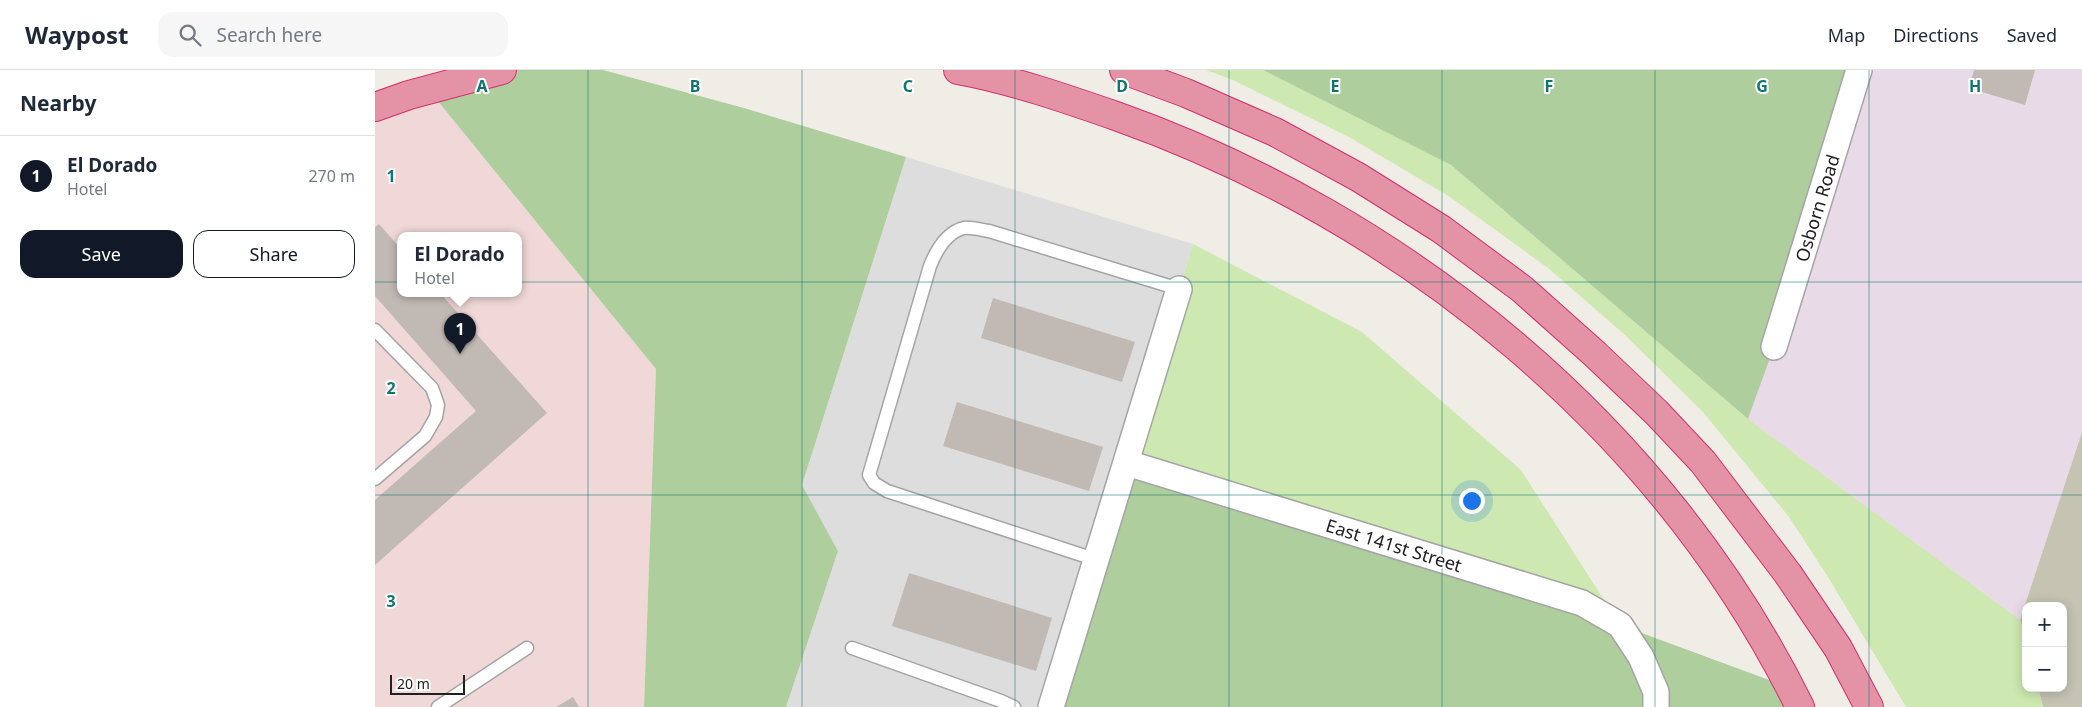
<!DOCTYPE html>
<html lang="en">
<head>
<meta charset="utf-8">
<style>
	body { margin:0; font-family:"Noto Sans",sans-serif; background:#f6f6f7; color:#1f2937 }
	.controls { position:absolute; right:15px; bottom:15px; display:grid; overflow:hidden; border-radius:10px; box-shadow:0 2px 12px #0003 }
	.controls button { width:45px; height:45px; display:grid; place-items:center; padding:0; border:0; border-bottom:1px solid #e0e1e3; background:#fff; color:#1f2937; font:25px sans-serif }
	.scale { position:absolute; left:15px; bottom:12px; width:75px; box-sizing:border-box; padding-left:5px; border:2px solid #202020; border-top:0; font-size:14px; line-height:18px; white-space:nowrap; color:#202020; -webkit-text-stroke:4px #fff; paint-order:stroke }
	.you { position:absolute; left:1096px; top:430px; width:18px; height:18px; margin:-12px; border:4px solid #fff; border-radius:50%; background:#1a73e8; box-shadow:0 0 0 8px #1a73e833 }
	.badge { display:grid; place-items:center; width:32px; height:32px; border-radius:50%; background:#111827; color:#fff; font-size:16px; font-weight:700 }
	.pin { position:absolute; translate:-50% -41px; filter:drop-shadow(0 1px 2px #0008) }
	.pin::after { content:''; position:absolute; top:26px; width:18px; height:15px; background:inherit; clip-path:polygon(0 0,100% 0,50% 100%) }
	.popup { position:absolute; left:22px; top:162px; width:125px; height:65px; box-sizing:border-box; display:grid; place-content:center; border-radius:10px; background:#fff; filter:drop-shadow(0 1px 4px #0005); font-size:16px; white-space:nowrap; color:#747a83 }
	.popup b { font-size:19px; color:#1f2937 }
	.popup::after { content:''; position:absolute; left:50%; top:100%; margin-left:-10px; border:10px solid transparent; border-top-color:#fff }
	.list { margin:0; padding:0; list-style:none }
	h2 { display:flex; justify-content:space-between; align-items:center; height:65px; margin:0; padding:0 20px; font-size:21px }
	h2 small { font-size:16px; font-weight:400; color:#747a83 }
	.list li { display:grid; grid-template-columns:32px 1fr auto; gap:15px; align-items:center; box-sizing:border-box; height:80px; padding:0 20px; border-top:1px solid #e0e1e3 }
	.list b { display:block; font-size:19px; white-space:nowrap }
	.list p { margin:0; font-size:16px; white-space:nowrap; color:#747a83 }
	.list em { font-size:16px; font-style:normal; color:#747a83 }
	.actions { display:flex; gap:10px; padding:15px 20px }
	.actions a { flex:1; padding:11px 0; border:1px solid #111827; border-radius:15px; text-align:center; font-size:18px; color:#111827 }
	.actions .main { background:#111827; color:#fff }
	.icon { flex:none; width:28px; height:28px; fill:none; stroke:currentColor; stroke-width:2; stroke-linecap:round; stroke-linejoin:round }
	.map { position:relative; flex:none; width:1707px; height:637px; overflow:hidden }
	header { display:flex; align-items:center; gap:30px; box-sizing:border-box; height:70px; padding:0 25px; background:#fff; border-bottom:1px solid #e0e1e3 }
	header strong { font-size:24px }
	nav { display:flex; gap:28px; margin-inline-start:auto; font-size:18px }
	.search { width:350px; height:45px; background:#f6f6f7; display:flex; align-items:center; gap:12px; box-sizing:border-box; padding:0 18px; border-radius:15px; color:#747a83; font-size:19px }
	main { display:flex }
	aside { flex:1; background:#fff }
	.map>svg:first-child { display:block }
	.residential { fill:#dedddd }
	.commercial { fill:#f0d8d8; fill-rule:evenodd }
	.industrial { fill:#e9dae7 }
	.construction { fill:#c5c4b3 }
	.grass { fill:#cde8b0 }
	.forest { fill:#aece9e }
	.building { fill:#c1b9b4 }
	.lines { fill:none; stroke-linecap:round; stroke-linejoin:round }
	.service-casing { stroke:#a4a4a4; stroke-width:15 }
	.minor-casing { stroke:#a4a4a4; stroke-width:28 }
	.motorway-casing { stroke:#d32f6e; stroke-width:30 }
	.service { stroke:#fff; stroke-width:12 }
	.minor { stroke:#fff; stroke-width:25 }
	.motorway { stroke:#e393a5; stroke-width:28 }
	.grid { fill:none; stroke:#0f766e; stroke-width:1; stroke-opacity:0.55 }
	.labels { text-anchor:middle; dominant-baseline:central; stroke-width:4; stroke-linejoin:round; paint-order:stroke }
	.street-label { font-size:18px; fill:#202020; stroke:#fff }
	.grid-label { font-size:16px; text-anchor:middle; font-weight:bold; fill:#0f766e; stroke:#fff; stroke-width:4; stroke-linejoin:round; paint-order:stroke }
</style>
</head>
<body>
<header>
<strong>Waypost</strong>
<div class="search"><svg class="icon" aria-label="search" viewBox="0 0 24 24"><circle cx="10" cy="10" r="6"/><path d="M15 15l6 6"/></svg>Search here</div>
<nav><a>Map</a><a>Directions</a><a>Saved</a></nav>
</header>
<main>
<aside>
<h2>Nearby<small></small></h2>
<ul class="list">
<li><span class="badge">1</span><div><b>El Dorado</b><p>Hotel</p></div><em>270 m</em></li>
</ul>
<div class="actions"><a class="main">Save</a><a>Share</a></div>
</aside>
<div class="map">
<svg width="1707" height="637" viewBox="0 0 1707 637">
	<rect width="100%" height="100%" fill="#f0ede7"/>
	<path class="residential" d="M531 87 818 174 677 637H411L463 481 427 415Z"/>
	<path class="commercial" d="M53 19 281 299 269 637H0V37ZM26 165H144V223H26Z"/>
	<path class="industrial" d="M1484 0H1707V362L1645 550 1373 349 1399 277Z"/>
	<path class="construction" d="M1707 362V637H1668L1663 618H1688V536H1651V571L1645 550Z"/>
	<g class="grass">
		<path d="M831 0H888L1076 95 1373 349 1645 550 1651 571V618H1663L1668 637H1531L1453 507 1414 447 1328 342 1250 265 1173 198 1075 127 974 67 858 10Z"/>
		<path d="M818 174 987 262 1146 400 1245 555 752 393Z"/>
	</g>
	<g class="forest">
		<path d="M127 0H228L369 38 531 87 427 415 463 481 411 637H269L281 299 53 19Z"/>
		<path d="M888 0H1484L1399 277 1373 349 1076 95Z"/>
		<path d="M752 393 1245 555 1416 618 1425 637H676Z"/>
	</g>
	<g class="building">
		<path d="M1599 0H1660L1650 35 1594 18Z"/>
		<path d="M4 154 26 179V223H65L172 343 0 495V430L101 341 0 226V157Z"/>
		<path d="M618 228 760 272 747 312 606 268Z"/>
		<path d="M582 332 728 377 714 421 568 376Z"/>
		<path d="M534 503 677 548 661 601 517 556Z"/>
		<path d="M198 627 204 637H181Z"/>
	</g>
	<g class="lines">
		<g class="service-casing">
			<g id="service">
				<path d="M0 260 57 318 63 335 61 347 50 366 0 409"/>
				<path d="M722 490 512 421 499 413 494 405 555 196C561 181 572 162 589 158 596 157 607 160 614 161L804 219"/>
				<path d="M477 578 626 631 639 637"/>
				<path d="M63 637 152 578"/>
			</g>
		</g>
		<g class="minor-casing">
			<g id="minor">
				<path d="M1399 277 1484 0"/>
				<path d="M752 393 1207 533 1245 555 1266 587 1281 622V637"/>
				<path d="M676 637 804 219"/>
			</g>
		</g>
		<g class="motorway-casing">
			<g id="motorway">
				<path d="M583 0C637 10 689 28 741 46 1031 149 1288 359 1425 637"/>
				<path d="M749 0 811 23 900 62 983 107 1066 159 1147 219 1221 285 1281 342 1328 392 1413 504 1463 578 1494 637"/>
				<path d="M0 37 34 25 127 0"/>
			</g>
		</g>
		<use href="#service" class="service"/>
		<use href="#minor" class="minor"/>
		<use href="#motorway" class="motorway"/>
	</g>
	<path class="grid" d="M213 0V637M427 0V637M640 0V637M854 0V637M1067 0V637M1280 0V637M1494 0V637M0 212H1707M0 425H1707"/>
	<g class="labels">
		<g class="street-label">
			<text transform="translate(1442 138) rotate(-73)">Osborn Road</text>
			<text transform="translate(1019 475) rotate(17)">East 141st Street</text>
		</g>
	</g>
	<g class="grid-label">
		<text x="107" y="22">A</text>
		<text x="320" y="22">B</text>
		<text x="533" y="22">C</text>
		<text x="747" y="22">D</text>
		<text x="960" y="22">E</text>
		<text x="1174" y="22">F</text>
		<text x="1387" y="22">G</text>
		<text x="1600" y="22">H</text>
		<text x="16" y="112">1</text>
		<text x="16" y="324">2</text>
		<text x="16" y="537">3</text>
	</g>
</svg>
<div class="controls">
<button>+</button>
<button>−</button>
</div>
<div class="scale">20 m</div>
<div class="you"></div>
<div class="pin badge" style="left:85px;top:284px">1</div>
<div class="popup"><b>El Dorado</b>Hotel</div>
</div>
</main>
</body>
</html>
